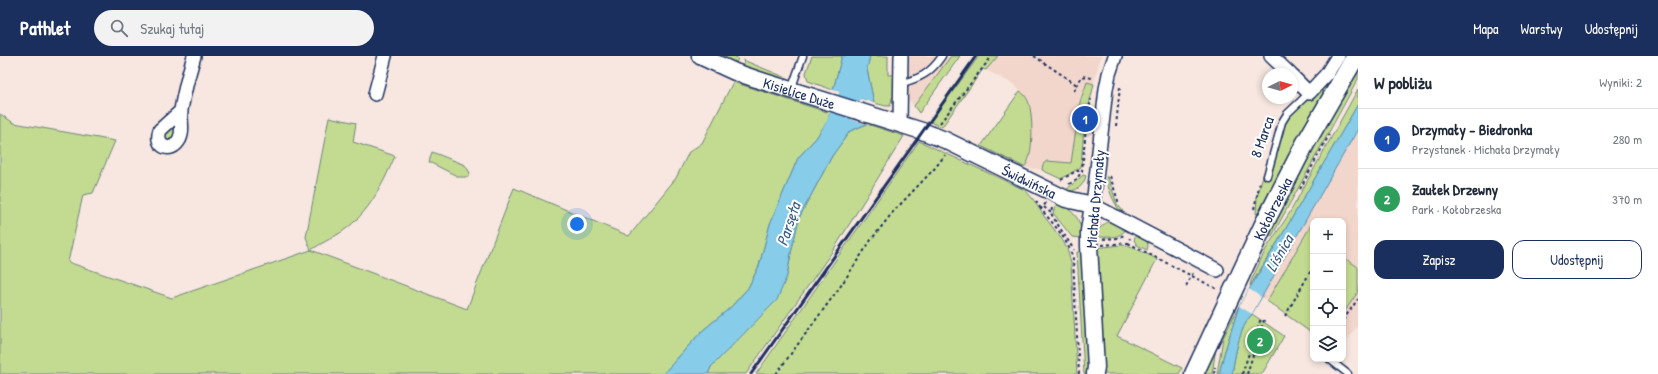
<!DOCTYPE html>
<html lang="pl">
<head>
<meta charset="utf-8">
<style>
	body { margin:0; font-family:"Patrick Hand",sans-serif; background:#f2f2f3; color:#1f2937 }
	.controls { position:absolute; right:12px; bottom:12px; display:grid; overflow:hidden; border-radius:8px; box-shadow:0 2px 6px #0003 }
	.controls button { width:36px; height:36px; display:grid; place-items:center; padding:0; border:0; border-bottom:1px solid #e0e1e3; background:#fff; color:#1f2937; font:20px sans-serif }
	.compass { position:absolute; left:1262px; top:12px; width:36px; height:36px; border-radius:50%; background:#fff; box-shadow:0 2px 6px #0003; rotate:85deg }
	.you { position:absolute; left:577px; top:168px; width:14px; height:14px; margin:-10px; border:3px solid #fff; border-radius:50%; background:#1a73e8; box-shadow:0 0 0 6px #1a73e833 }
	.badge { display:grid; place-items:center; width:26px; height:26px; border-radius:50%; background:#1b2f5e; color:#fff; font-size:13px; font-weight:700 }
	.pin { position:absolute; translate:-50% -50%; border:2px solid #fff; box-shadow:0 1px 4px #0006 }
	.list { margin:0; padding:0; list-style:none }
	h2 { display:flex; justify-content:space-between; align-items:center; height:52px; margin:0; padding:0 16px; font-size:17px }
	h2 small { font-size:13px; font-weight:400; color:#747a83 }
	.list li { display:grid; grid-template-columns:26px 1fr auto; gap:12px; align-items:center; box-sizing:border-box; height:60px; padding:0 16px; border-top:1px solid #e0e1e3 }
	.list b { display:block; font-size:15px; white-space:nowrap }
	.list p { margin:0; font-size:13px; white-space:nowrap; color:#747a83 }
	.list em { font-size:13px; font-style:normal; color:#747a83 }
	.actions { display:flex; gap:8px; padding:12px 16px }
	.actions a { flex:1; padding:9px 0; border:1px solid #1b2f5e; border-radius:12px; text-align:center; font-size:14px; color:#1b2f5e }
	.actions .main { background:#1b2f5e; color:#fff }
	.icon { flex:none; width:22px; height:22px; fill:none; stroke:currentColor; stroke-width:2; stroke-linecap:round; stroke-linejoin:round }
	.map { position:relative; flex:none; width:1358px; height:318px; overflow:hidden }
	header { display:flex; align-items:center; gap:24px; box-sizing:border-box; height:56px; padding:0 20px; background:#1b2f5e; color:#fff }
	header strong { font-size:19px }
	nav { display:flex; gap:22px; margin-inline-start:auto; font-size:14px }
	.search { width:280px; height:36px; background:#f2f2f3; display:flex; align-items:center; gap:10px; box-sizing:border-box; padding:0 14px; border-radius:22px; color:#747a83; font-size:15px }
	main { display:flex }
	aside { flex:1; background:#fff }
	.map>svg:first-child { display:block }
	.built { fill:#f2d6cb }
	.green { fill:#c3db91; stroke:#6f8578 }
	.water { fill:#87cce8; stroke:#5c8db1 }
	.pier { fill:#f7e7e0 }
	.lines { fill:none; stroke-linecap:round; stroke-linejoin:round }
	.river { stroke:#87cce8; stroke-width:22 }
	.service-casing { stroke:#1b2f5e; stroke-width:9 }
	.minor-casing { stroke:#1b2f5e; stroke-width:16 }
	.tertiary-casing { stroke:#1b2f5e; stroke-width:19 }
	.secondary-casing { stroke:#1b2f5e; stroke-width:21 }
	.path { stroke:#1b2f5e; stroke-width:2; stroke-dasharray:3 3; stroke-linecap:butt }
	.service { stroke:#fff; stroke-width:6 }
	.minor { stroke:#fff; stroke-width:13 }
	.tertiary { stroke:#fff; stroke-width:16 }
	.secondary { stroke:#fff; stroke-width:18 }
	.rail { stroke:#1b2f5e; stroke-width:3 }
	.labels { text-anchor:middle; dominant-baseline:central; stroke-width:4; stroke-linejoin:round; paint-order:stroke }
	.street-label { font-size:15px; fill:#1b2f5e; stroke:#fff }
	.water-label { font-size:16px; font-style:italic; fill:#3b5e87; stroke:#fff }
</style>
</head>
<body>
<header>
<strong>Pathlet</strong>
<div class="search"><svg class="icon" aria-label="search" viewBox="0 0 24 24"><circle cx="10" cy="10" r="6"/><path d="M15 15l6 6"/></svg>Szukaj tutaj</div>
<nav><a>Mapa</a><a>Warstwy</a><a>Udostępnij</a></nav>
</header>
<main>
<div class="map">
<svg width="1358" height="318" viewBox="0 0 1358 318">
	<rect width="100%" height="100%" fill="#f7e7e0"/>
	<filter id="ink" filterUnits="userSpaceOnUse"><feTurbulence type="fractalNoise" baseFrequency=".025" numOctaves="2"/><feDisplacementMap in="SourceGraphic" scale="8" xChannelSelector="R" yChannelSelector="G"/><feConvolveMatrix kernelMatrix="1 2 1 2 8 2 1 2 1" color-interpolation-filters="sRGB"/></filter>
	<g filter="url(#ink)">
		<g class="built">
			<path d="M905 0H951L914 50 905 40Z"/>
			<path d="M998 0H1101L1088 48 1084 70 1081 111 1061 123 1042 114 1024 111 981 90 1020 35 1013 28 986 14Z"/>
			<path d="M1358 73V269L1343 289V165H1313V279L1261 241Z"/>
		</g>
		<g class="green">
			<path d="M716 0H733L738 2 737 5 732 7Z"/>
			<path d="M812 0H842L833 34 808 25 806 17Z"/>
			<path d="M870 0H888V19H895L896 42H892L890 50H886L874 47 867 13Z"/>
			<path d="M951 0H960L919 57 914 50Z"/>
			<path d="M979 0H998L986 14 983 13 942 71 930 66Z"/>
			<path d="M1342 0H1347L1291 95 1260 156 1256 158 1257 141 1263 119 1269 121 1285 65Z"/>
			<path d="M743 4 782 20 787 22 782 25 745 11Z"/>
			<path d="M1358 10V23L1272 180H1268L1303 109Z"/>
			<path d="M733 26 830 57 828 64 816 82 798 102 770 168 759 210 748 232 731 251 702 275 663 318H0V58L14 67 115 85 93 137 83 139 68 206 172 242 311 194 306 181 329 61 356 67 353 86 395 100C383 128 369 157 343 175 333 182 321 187 311 194L467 253 514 132 629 180 676 122 689 96 702 87Z"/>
			<path d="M1087 26 1094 28 1084 70 1081 111 1061 123 1042 114 1043 108 1047 105 1071 107 1080 46Z"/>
			<path d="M1358 33V48L1285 174 1250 230 1251 225 1266 193 1289 158Z"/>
			<path d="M1020 35C1024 38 1028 43 1029 48 1033 59 1034 104 1024 111L981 90Z"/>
			<path d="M867 68 904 80 834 193 746 318H708L711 311 787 220 791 197 799 162 832 100 850 75Z"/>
			<path d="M169 71 173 72 176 75 174 83 168 86 164 83 165 74Z"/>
			<path d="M919 85 1025 134 1033 143 1044 160 1063 185 1067 193 1071 207 1077 318H756Z"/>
			<path d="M432 96 465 109 470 117 468 121H459L429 106Z"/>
			<path d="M1083 119 1086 120C1083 131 1076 136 1065 135Z"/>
			<path d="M1106 121H1108L1117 148 1123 155H1120C1113 145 1108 133 1106 121Z"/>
			<path d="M1057 146C1074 156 1081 161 1082 182L1072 181 1053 157Z"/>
			<path d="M1108 166 1114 167 1126 173C1120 183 1107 181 1096 181 1098 173 1101 170 1108 166Z"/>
			<path d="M1311 169 1313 182V278L1267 245Z"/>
			<path d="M1136 178C1144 182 1150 185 1147 194L1137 189 1134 184Z"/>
			<path d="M1121 189 1130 190 1157 203 1117 280 1182 312 1179 318H1104L1096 192Z"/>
			<path d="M1083 195 1090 318H1084L1077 196Z"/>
			<path d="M1343 201 1358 211V236L1343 258Z"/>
			<path d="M1239 250 1224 298 1219 318H1217L1223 282Z"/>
			<path d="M1252 258 1284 280 1262 318H1232C1235 300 1239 272 1252 258Z"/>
			<path d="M1216 292 1212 318H1204Z"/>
		</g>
		<g class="water">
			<path d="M842 0H870L867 13 874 47 833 34Z"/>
			<path d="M1358 48V73L1252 258C1239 272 1235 300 1232 318H1219L1224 298 1239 250 1285 174Z"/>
			<path d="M830 57 867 68 850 75 832 100 799 162 791 197 787 220 777 244 711 311 708 318H663L702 275 731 251 748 232 759 210 770 168 798 102 816 82 828 65Z"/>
		</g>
		<g class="pier">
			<path d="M831 33 874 47H876L874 48 833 36Z"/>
			<path d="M829 55 867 66 869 69 828 57Z"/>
			<path d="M1249 233 1261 241 1252 258 1239 250Z"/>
		</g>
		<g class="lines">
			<path class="river" d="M827 87 836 71 855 28 857 0"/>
			<g class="service-casing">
				<g id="service">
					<path d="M900 28C920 22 930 18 942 0"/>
					<path d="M791 34 803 0"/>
					<path d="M1267 120 1282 66 1287 58 1309 37"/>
					<path d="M1329 303 1348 318"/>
				</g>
			</g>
			<g class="minor-casing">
				<g id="minor">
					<path d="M1115 0 1109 18 1106 33 1093 149 1217 214"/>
					<path d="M1271 0 1290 18"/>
					<path d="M1292 20 1309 37 1326 19 1338 0"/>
					<path d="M375 38 385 0"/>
					<path d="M181 55 160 74C154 91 171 98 179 84 184 76 180 63 181 54 184 36 189 17 194 0"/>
					<path d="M900 67 901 0"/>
				</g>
			</g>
			<g class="tertiary-casing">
				<g id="tertiary">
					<path id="s1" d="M700 0 735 16 762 25 922 75 945 84 1066 143 1093 149 1089 175V190L1096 311 1095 318"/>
				</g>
			</g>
			<g class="secondary-casing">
				<g id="secondary">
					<path id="s2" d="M1194 318 1265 166 1305 88 1356 0"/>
				</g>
			</g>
			<g class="path">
				<path d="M1034 0 1077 29"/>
				<path d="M1074 35 1082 20 1092 22"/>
				<path d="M940 67 992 0"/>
				<path d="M1116 70 1120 31"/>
				<path d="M1110 120 1119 148"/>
				<path d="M1061 124 1076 115H1082"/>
				<path d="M1069 128 1076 124 1082 115 1086 71 1091 43"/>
				<path d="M1300 133 1329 79"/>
				<path d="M1036 145 1041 153"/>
				<path d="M1046 147 1041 153C1053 168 1068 183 1073 203L1079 318"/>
				<path d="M1044 151 1051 157"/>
				<path d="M1052 152 1051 157 1053 161 1074 194"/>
				<path d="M1254 153 1260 126"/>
				<path d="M1103 183 1118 182 1124 179"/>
				<path d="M1128 187 1217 233"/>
				<path d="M1102 189 1128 187 1130 182"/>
				<path d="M1186 230 1194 215"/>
				<path d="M1285 260 1313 211"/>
				<path d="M1343 264 1358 243"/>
				<path d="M776 318 840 231 871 184 893 156 935 112 945 99"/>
				<path d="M1214 318 1215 311"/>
				<path d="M1242 318 1261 262"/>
				<path d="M1247 318 1264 264"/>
			</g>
			<use href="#service" class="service"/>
			<use href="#minor" class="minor"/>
			<use href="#tertiary" class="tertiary"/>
			<use href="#secondary" class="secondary"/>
			<path class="rail" d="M751 318 976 0"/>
		</g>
	</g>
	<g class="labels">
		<g class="street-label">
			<text stroke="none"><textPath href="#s1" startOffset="106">Kisielice Duże</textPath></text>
			<text transform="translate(1262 81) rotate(-71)">8 Marca</text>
			<text stroke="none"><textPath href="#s1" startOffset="353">Świdwińska</textPath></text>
			<text transform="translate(1095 143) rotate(-85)">Michała Drzymały</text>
			<text stroke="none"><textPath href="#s2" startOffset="183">Kołobrzeska</textPath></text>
		</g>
		<g class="water-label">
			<text transform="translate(788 168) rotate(-72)">Parsęta</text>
			<text transform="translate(1279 197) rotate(-60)">Liśnica</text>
		</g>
	</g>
</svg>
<div class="controls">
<button>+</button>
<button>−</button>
<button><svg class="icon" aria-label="locate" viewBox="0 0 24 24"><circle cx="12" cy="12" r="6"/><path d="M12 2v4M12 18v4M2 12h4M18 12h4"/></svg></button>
<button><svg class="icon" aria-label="layers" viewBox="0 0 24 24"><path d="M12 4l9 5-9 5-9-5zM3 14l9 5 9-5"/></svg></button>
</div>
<svg class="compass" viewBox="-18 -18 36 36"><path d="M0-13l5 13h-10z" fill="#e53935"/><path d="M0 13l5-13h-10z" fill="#747a83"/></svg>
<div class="you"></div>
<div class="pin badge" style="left:1085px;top:63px;background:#1a4fb4">1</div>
<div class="pin badge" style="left:1260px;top:285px;background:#2e9e5b">2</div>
</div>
<aside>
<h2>W pobliżu<small>Wyniki: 2</small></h2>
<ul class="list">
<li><span class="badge" style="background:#1a4fb4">1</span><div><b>Drzymały - Biedronka</b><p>Przystanek · Michała Drzymały</p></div><em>280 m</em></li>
<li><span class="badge" style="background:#2e9e5b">2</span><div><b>Zaułek Drzewny</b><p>Park · Kołobrzeska</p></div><em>370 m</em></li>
</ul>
<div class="actions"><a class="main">Zapisz</a><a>Udostępnij</a></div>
</aside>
</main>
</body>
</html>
